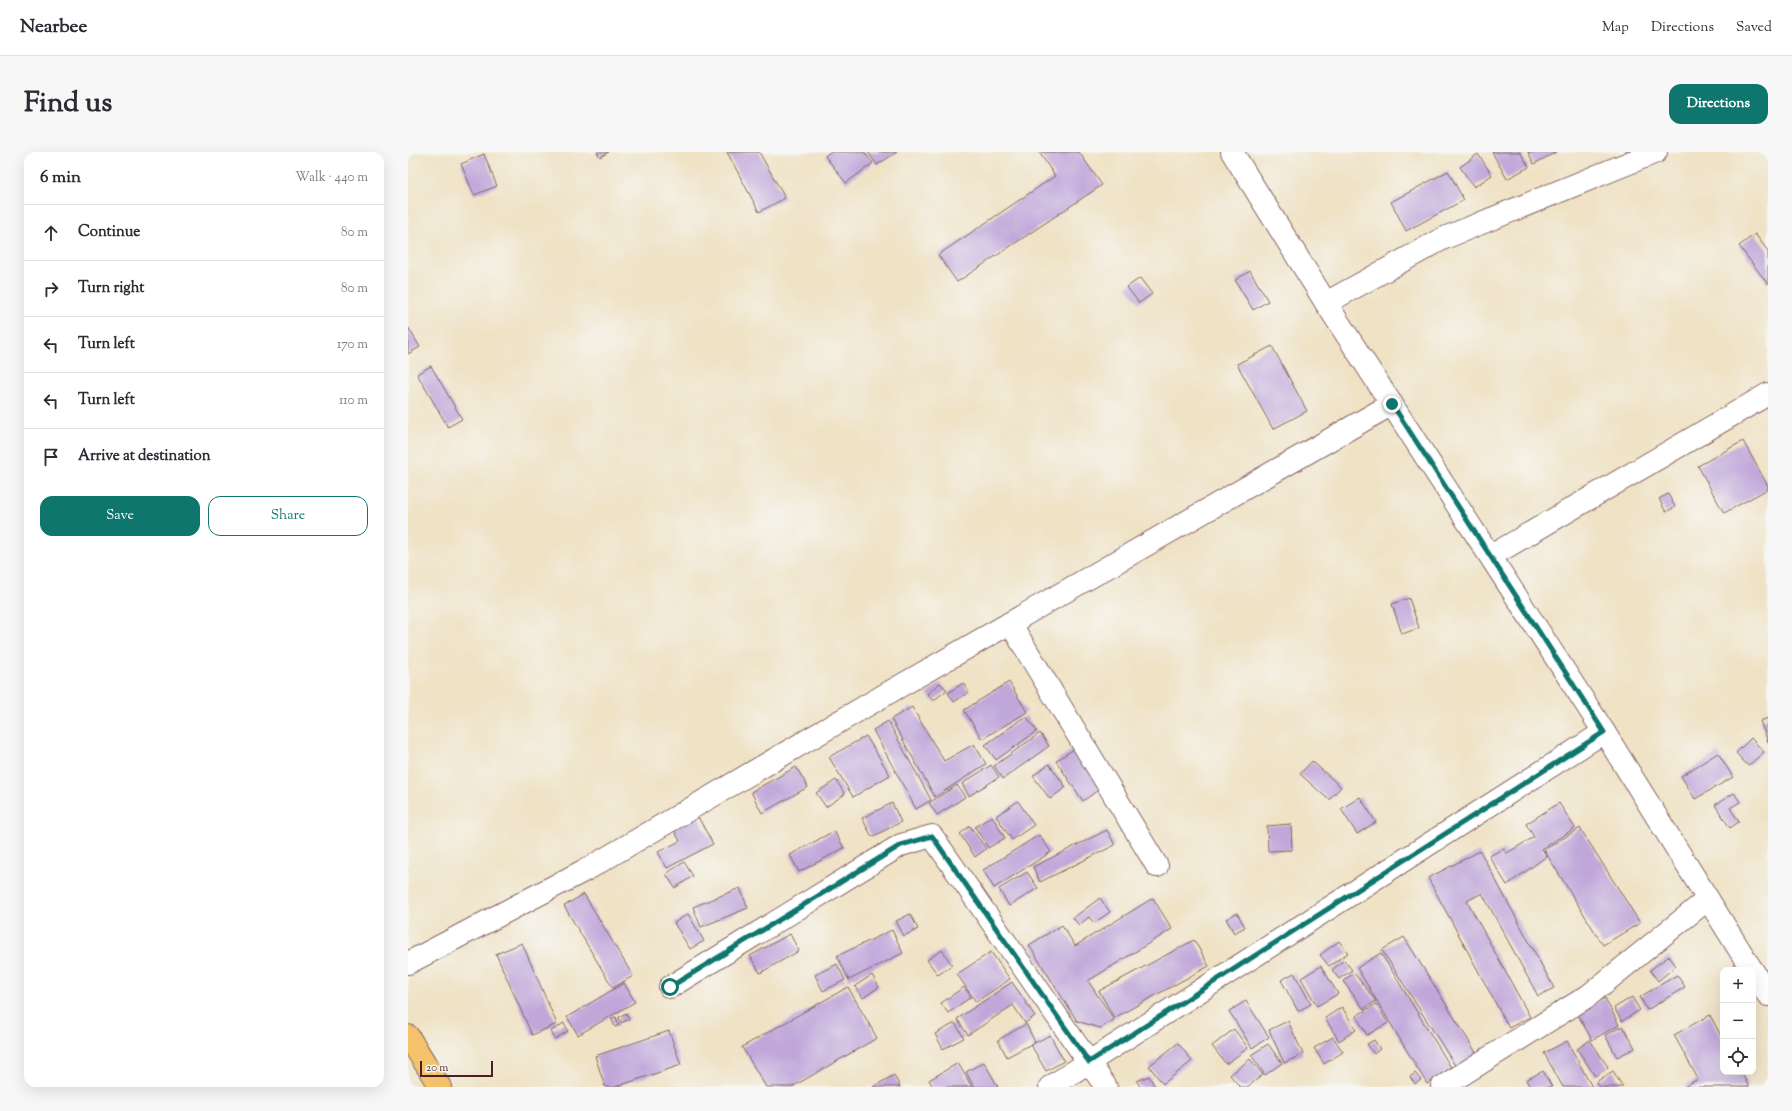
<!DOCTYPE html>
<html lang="en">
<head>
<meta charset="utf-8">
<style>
	body { margin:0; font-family:"Sorts Mill Goudy",serif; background:#f7f7f7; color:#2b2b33 }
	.controls { position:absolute; right:12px; bottom:12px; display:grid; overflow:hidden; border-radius:8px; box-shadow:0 4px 16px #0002 }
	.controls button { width:36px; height:36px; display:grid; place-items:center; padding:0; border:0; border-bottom:1px solid #e1e1e2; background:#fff; color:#2b2b33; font:20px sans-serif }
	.scale { position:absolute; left:12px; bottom:10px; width:73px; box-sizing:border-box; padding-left:4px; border:2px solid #4a1f2b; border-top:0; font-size:11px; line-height:14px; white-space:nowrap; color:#4a1f2b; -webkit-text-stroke:3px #f6f6f2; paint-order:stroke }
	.stop { position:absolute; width:12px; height:12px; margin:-9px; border:3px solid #0f766e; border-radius:50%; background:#fff }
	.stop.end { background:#0f766e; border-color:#fff; box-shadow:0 1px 4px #0008 }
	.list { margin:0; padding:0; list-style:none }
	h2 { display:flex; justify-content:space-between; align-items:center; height:52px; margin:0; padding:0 16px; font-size:17px }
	h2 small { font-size:13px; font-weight:400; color:#7c7c81 }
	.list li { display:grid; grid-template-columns:26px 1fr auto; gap:12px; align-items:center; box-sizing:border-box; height:56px; padding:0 16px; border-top:1px solid #e1e1e2 }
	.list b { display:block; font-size:15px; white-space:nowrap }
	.list em { font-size:13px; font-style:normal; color:#7c7c81 }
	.actions { display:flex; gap:8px; padding:12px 16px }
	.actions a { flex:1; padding:9px 0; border:1px solid #0f766e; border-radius:12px; text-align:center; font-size:14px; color:#0f766e }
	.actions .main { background:#0f766e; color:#fff }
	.icon { flex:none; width:22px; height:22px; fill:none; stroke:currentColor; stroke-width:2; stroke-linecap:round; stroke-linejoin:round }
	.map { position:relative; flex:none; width:1360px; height:935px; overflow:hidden; border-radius:12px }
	header { display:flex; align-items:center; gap:24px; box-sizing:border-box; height:56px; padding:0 20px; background:#fff; border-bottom:1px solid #e1e1e2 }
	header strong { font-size:19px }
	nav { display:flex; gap:22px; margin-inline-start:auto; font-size:14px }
	.intro { display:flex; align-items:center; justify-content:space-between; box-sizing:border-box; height:96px; padding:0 24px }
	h1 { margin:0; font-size:28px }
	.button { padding:10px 18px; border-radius:12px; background:#0f766e; color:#fff; font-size:14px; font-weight:700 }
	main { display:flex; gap:24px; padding:0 24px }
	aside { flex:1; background:#fff; border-radius:12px; box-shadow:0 4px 16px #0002 }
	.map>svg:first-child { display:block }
	.building { fill:#c0a7da }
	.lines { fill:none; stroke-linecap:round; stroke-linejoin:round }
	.minor-casing { stroke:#846361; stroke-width:24 }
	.tertiary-casing { stroke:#846361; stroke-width:24 }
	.trunk-casing { stroke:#846361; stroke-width:24 }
	.minor { stroke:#fff; stroke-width:22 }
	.tertiary { stroke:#fff; stroke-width:22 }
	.trunk { stroke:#f3c26a; stroke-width:22 }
	.route { stroke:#0f766e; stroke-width:5 }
</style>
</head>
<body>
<header>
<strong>Nearbee</strong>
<nav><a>Map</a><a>Directions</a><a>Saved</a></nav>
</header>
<div class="intro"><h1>Find us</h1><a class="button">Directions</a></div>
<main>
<aside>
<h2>6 min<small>Walk · 440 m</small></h2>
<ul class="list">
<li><svg class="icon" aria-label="ahead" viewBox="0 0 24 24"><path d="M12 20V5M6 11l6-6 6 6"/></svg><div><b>Continue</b></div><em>80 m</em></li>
<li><svg class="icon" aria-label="right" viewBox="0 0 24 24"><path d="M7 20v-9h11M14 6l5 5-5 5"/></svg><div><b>Turn right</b></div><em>80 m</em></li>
<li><svg class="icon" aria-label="left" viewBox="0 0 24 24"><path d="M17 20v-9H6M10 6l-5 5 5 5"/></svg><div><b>Turn left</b></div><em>170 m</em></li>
<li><svg class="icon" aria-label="left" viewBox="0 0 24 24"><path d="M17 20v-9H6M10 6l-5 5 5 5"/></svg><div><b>Turn left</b></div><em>110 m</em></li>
<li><svg class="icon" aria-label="arrive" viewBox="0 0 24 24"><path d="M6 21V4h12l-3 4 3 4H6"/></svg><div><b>Arrive at destination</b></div></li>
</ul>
<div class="actions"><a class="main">Save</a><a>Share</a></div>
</aside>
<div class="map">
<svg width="1360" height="935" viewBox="0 0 1360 935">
	<rect width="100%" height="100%" fill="#f6f6f2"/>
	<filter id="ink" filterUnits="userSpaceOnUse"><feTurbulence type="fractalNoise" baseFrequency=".025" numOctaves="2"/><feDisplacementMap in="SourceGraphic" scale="8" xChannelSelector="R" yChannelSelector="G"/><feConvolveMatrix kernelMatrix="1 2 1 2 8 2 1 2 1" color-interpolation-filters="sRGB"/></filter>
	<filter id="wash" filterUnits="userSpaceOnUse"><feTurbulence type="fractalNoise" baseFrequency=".012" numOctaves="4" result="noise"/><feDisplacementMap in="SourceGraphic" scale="16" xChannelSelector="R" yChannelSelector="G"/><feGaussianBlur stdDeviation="0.9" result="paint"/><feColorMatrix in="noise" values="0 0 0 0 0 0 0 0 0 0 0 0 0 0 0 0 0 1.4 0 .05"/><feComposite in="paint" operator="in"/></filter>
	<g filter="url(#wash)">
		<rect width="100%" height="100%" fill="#efe2c5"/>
		<g id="blocks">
			<g class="building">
				<path d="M189 0H201L192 5Z"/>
				<path d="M319 0H351L377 46 351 60Z"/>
				<path d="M422 0H456L465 11 438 31 417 4Z"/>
				<path d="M460 0H489L469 13Z"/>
				<path d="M631 0H671L694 33 549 130 530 103 647 24Z"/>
				<path d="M1084 0H1112L1121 15 1099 27Z"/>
				<path d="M1120 0H1148L1126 12Z"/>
				<path d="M76 2 89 34 66 43 53 12Z"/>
				<path d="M1070 2 1084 23 1066 35 1052 15Z"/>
				<path d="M1040 19 1056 48 998 79 983 50Z"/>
				<path d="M1347 82 1360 99V132L1331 94Z"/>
				<path d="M842 119 860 149 845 158 827 128Z"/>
				<path d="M732 126 744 142 731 151 719 135Z"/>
				<path d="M0 175 12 195 0 202Z"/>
				<path d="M864 194 899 259 865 277 829 212Z"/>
				<path d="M23 214 54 267 40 275 9 222Z"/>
				<path d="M1335 289 1360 334V337L1316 361 1290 314Z"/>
				<path d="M1260 342 1267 355 1258 360 1251 347Z"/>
				<path d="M1001 446 1011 476 994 482 984 452Z"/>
				<path d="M601 530 619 560 574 587 556 558Z"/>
				<path d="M532 531 539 538 525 549 519 542Z"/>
				<path d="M555 531 561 540 546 550 540 541Z"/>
				<path d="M504 555 536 609 566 592 578 612 527 645 483 567Z"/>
				<path d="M618 564 629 579 588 608 577 593Z"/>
				<path d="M1360 566V590L1352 569Z"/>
				<path d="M480 569 523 648 508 657 465 578Z"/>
				<path d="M632 581 641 594 595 627 586 614Z"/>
				<path d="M458 584 482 623 445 645 421 605Z"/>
				<path d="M1343 586 1356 600 1340 614 1328 601Z"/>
				<path d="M666 597 693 636 675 649 648 609Z"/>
				<path d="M1310 601 1325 625 1287 647 1273 624Z"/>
				<path d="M904 609 933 635 921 648 892 622Z"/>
				<path d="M641 612 658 635 642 647 625 624Z"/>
				<path d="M583 613 591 625 561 644 554 632Z"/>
				<path d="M388 615 400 635 354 661 343 640Z"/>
				<path d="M428 628 437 642 418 655 408 641Z"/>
				<path d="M549 633 557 645 529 663 521 651Z"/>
				<path d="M1326 641 1332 650 1322 656 1331 670 1322 676 1307 653Z"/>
				<path d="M952 645 968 670 949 682 933 657Z"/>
				<path d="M610 649 626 673 604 688 588 664Z"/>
				<path d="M484 651 493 670 464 685 454 666Z"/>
				<path d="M1151 651 1167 676 1134 697 1139 704 1099 733 1081 704 1096 697 1099 701 1126 685 1118 672Z"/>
				<path d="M289 663 305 692 259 716 250 700 272 689 265 676Z"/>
				<path d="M584 664 597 686 580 696 567 675Z"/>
				<path d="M883 672 884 698 860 699 859 674Z"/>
				<path d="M562 674 578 697 567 705 552 682Z"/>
				<path d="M1172 676 1232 771 1195 793 1136 698Z"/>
				<path d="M699 678 707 693 632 730 625 715Z"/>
				<path d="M426 679 436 696 391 720 382 703Z"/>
				<path d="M631 683 643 700 586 736 575 718Z"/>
				<path d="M1072 699 1146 836 1130 844 1074 741 1059 749 1122 865 1101 876 1020 726Z"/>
				<path d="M276 710 285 724 267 736 258 722Z"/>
				<path d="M619 720 630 736 601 754 591 737Z"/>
				<path d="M332 736 340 756 293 775 285 755Z"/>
				<path d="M176 742 225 824 205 836 156 754Z"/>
				<path d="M692 746 702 760 686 771 681 765 671 773 665 766Z"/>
				<path d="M745 746 764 777 680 829 706 868 692 876 669 869 621 793 654 773 667 794Z"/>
				<path d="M829 761 837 775 826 781 818 767Z"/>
				<path d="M280 762 296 789 282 797 266 771Z"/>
				<path d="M502 762 510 777 496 784 488 769Z"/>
				<path d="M484 778 495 801 441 828 429 804Z"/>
				<path d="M382 782 391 799 352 821 342 804Z"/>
				<path d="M996 785 1069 902 1048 915 974 798Z"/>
				<path d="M786 788 801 814 706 866 691 839Z"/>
				<path d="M931 789 940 801 921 814 912 803Z"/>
				<path d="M114 791 149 872 124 883 88 802Z"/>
				<path d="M534 798 544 813 530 823 519 808Z"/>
				<path d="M583 800 602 827 568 850 549 822Z"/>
				<path d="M973 801 1044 917 1019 932 949 816Z"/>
				<path d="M1261 804 1268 814 1250 829 1242 818Z"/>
				<path d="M936 808 944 818 931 827 924 818Z"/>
				<path d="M429 812 437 828 415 839 407 823Z"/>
				<path d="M913 814 930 842 909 854 893 826Z"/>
				<path d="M886 821 903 852 890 859 873 828Z"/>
				<path d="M946 821 968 849 956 857 935 829Z"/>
				<path d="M464 823 471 835 455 846 447 834Z"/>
				<path d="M1269 823 1277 835 1239 858 1232 845Z"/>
				<path d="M604 830 627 864 617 871 605 853 560 883 549 867Z"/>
				<path d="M216 831 227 850 170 883 159 865Z"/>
				<path d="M440 835 469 886 384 935H358L334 895Z"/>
				<path d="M556 835 563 845 540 861 533 851Z"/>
				<path d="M1224 845 1232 858 1214 869 1206 856Z"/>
				<path d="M1197 846 1211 873 1184 888 1169 861Z"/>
				<path d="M838 849 861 885 844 896 821 859Z"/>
				<path d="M968 852 980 871 959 883 948 864Z"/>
				<path d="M934 855 948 878 931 889 917 866Z"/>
				<path d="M218 861 221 867 213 871 211 865Z"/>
				<path d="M1302 863 1315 888V920H1333L1341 935H1276L1290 927 1266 883Z"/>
				<path d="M208 865 211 873 207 875 203 866Z"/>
				<path d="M880 869 895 902 876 911 861 878Z"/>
				<path d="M156 871 160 879 147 887 143 879Z"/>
				<path d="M547 871 556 886 535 897 527 882Z"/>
				<path d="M618 872 627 890 599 905 590 888Z"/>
				<path d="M1215 874 1227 896 1209 905 1197 883Z"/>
				<path d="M826 877 840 896 818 912 804 894Z"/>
				<path d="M261 879 273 913 207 935H197L187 904Z"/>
				<path d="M642 883 656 909 638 919 623 893Z"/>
				<path d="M925 885 935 900 916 912 906 896Z"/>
				<path d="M966 888 972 897 966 902 959 892Z"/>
				<path d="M1182 888 1200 915 1187 924 1169 897Z"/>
				<path d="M1159 889 1184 935H1155L1136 901Z"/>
				<path d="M770 891 784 909 755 932 741 914Z"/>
				<path d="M860 892 874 911 857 923 843 903Z"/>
				<path d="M842 907 855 923 839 935H832L822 923Z"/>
				<path d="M576 910 590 935H566L558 920Z"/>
				<path d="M550 911 564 935H525L521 928Z"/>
				<path d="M1135 919 1144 935H1122L1118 928Z"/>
				<path d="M1205 919 1215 935H1192L1188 930Z"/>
				<path d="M1007 921 1013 928 1007 932 1002 925Z"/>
				<path d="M486 923 492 935H465Z"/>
				<path d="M741 924 747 935H732L729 929Z"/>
			</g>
		</g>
	</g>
	<g filter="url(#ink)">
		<use href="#blocks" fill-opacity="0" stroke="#846361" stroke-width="1"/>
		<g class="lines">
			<g class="minor-casing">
				<g id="minor">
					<path d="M918 151 1034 87 1248 0"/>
					<path d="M1083 404 1360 242"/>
					<path d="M602 471 749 714"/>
					<path d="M0 811 183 715 480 541 984 252"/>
					<path d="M262 835 493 693 524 684 698 935"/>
					<path d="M642 935 1196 580"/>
					<path d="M1034 935 1180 844 1300 747"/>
				</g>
			</g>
			<g class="tertiary-casing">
				<g id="tertiary">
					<path d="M824 0 918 151 1196 580 1344 818"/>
					<path d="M1345 819 1360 843"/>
				</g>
			</g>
			<g class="trunk-casing">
				<path id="trunk" d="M0 884 32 935"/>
			</g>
			<use href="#minor" class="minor"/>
			<use href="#tertiary" class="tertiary"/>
			<use href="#trunk" class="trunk"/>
		</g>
	</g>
	<g class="lines" filter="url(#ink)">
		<path class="route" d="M262 835 493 693 524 684 681 910 1196 580 984 252"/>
	</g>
</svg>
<div class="controls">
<button>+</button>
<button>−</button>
<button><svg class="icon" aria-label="locate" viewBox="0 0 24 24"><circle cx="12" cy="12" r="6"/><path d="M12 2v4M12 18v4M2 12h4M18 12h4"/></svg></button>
</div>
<div class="scale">20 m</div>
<div class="stop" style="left:262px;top:835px"></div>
<div class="stop end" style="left:984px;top:252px"></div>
</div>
</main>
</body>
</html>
